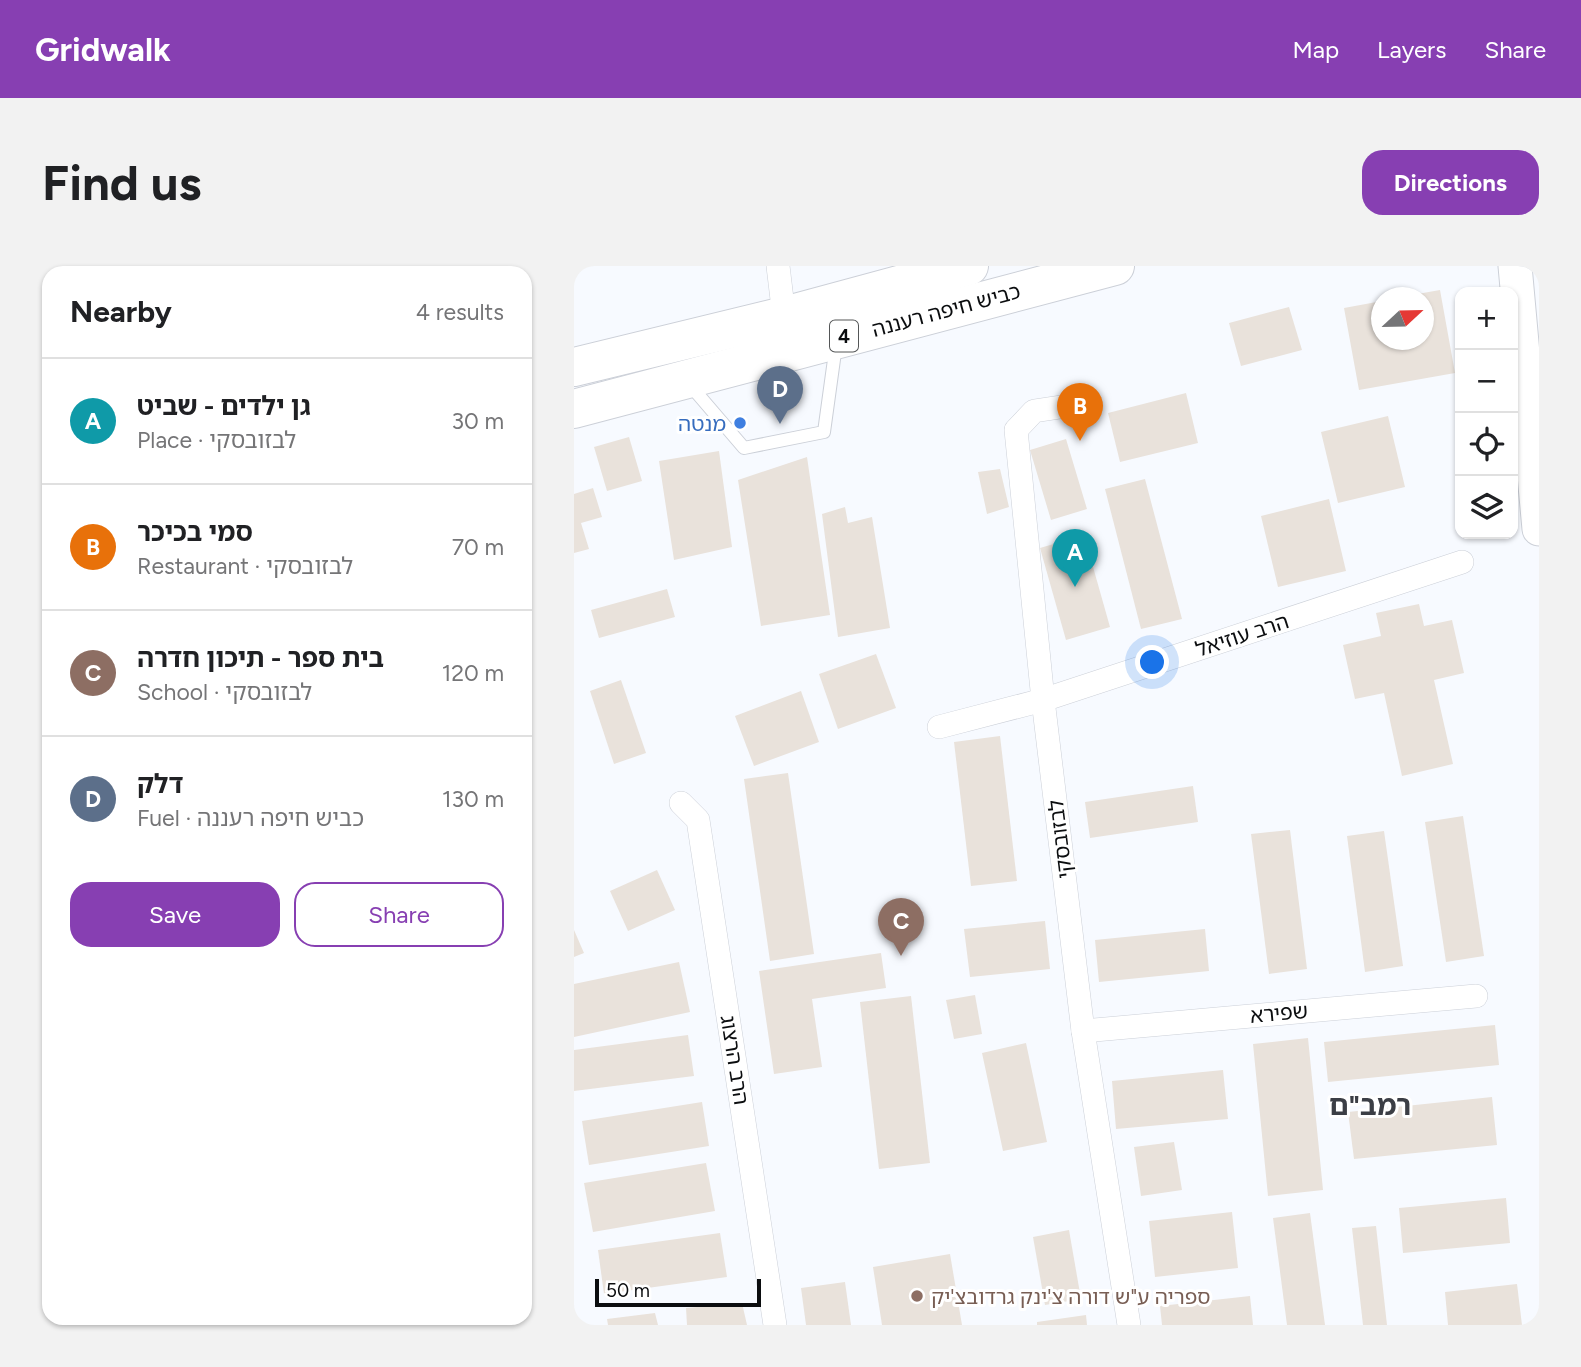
<!DOCTYPE html>
<html lang="en">
<head>
<meta charset="utf-8">
<style>
	body { margin:0; font-family:Figtree,"Noto Sans Hebrew",sans-serif; background:#f2f2f2; color:#202124 }
	.controls { position:absolute; right:21px; top:21px; display:grid; overflow:hidden; border-radius:14px; box-shadow:0 2px 5px #0004 }
	.controls button { width:63px; height:63px; display:grid; place-items:center; padding:0; border:0; border-bottom:2px solid #e0e0e0; background:#fff; color:#202124; font:35px sans-serif }
	.compass { position:absolute; left:797px; top:21px; width:63px; height:63px; border-radius:50%; background:#fff; box-shadow:0 2px 5px #0004; rotate:68deg }
	.scale { position:absolute; left:21px; bottom:18px; width:166px; box-sizing:border-box; padding-left:7px; border:4px solid #0b0d0f; border-top:0; font-size:19px; line-height:24px; white-space:nowrap; color:#0b0d0f; -webkit-text-stroke:5px #fff; paint-order:stroke }
	.you { position:absolute; left:579px; top:397px; width:24px; height:24px; margin:-18px; border:5px solid #fff; border-radius:50%; background:#1a73e8; box-shadow:0 0 0 10px #1a73e833 }
	.badge { display:grid; place-items:center; width:46px; height:46px; border-radius:50%; background:#873fb2; color:#fff; font-size:23px; font-weight:700 }
	.pin { position:absolute; translate:-50% -58px; filter:drop-shadow(0 2px 4px #0008) }
	.pin::after { content:''; position:absolute; top:37px; width:24px; height:21px; background:inherit; clip-path:polygon(0 0,100% 0,50% 100%) }
	.list { margin:0; padding:0; list-style:none }
	h2 { display:flex; justify-content:space-between; align-items:center; height:91px; margin:0; padding:0 28px; font-size:30px }
	h2 small { font-size:23px; font-weight:400; color:#757577 }
	.list li { display:grid; grid-template-columns:46px 1fr auto; gap:21px; align-items:center; box-sizing:border-box; height:126px; padding:0 28px; border-top:2px solid #e0e0e0 }
	.list b { display:block; font-size:26px; white-space:nowrap }
	.list p { margin:0; font-size:23px; white-space:nowrap; color:#757577 }
	.list em { font-size:23px; font-style:normal; color:#757577 }
	.actions { display:flex; gap:14px; padding:21px 28px }
	.actions a { flex:1; padding:16px 0; border:2px solid #873fb2; border-radius:21px; text-align:center; font-size:24px; color:#873fb2 }
	.actions .main { background:#873fb2; color:#fff }
	.icon { flex:none; width:38px; height:38px; fill:none; stroke:currentColor; stroke-width:2; stroke-linecap:round; stroke-linejoin:round }
	.map { position:relative; flex:none; width:965px; height:1059px; overflow:hidden; border-radius:21px }
	header { display:flex; align-items:center; gap:42px; box-sizing:border-box; height:98px; padding:0 35px; background:#873fb2; color:#fff }
	header strong { font-size:33px }
	nav { display:flex; gap:38px; margin-inline-start:auto; font-size:24px }
	.intro { display:flex; align-items:center; justify-content:space-between; box-sizing:border-box; height:168px; padding:0 42px }
	h1 { margin:0; font-size:49px }
	.button { padding:18px 32px; border-radius:21px; background:#873fb2; color:#fff; font-size:24px; font-weight:700 }
	main { display:flex; gap:42px; padding:0 42px }
	aside { flex:1; background:#fff; border-radius:21px; box-shadow:0 2px 5px #0004 }
	.map>svg:first-child { display:block }
	.building { fill:#e9e2db }
	.lines { fill:none; stroke-linecap:round; stroke-linejoin:round }
	.service-casing { stroke:#ccd0d8; stroke-width:14 }
	.minor-casing { stroke:#ccd0d8; stroke-width:24 }
	.secondary-casing { stroke:#ccd0d8; stroke-width:35 }
	.trunk-casing { stroke:#ccd0d8; stroke-width:40 }
	.service { stroke:#fff; stroke-width:12 }
	.minor { stroke:#fff; stroke-width:23 }
	.secondary { stroke:#fff; stroke-width:33 }
	.trunk { stroke:#fff; stroke-width:38 }
	.shop-dot { fill:#3f7fe0; stroke:#fff; stroke-width:2.5 }
	.education-dot { fill:#8d6e63; stroke:#fff; stroke-width:2.5 }
	.labels { text-anchor:middle; dominant-baseline:central; stroke-width:6; stroke-linejoin:round; paint-order:stroke }
	.shield { fill:#fff; stroke:#545657; stroke-width:2 }
	.shield-label { font-size:19px; font-weight:bold; fill:#0b0d0f }
	.street-label { font-size:21px; fill:#0b0d0f; stroke:#fff }
	.shop-label { font-size:21px; fill:#366cbe; stroke:#fff; text-anchor:end }
	.education-label { font-size:21px; fill:#785e54; stroke:#fff; text-anchor:start }
	.district-label { font-size:28px; font-weight:bold; fill:#3b3e45; stroke:#fff }
</style>
</head>
<body>
<header>
<strong>Gridwalk</strong>
<nav><a>Map</a><a>Layers</a><a>Share</a></nav>
</header>
<div class="intro"><h1>Find us</h1><a class="button">Directions</a></div>
<main>
<aside>
<h2>Nearby<small>4 results</small></h2>
<ul class="list">
<li><span class="badge" style="background:#0f9aa8">A</span><div><b>גן ילדים - שביט</b><p>Place · לבזובסקי</p></div><em>30 m</em></li>
<li><span class="badge" style="background:#e8710a">B</span><div><b>סמי בכיכר</b><p>Restaurant · לבזובסקי</p></div><em>70 m</em></li>
<li><span class="badge" style="background:#8d6e63">C</span><div><b>בית ספר - תיכון חדרה</b><p>School · לבזובסקי</p></div><em>120 m</em></li>
<li><span class="badge" style="background:#5c6f8a">D</span><div><b>דלק</b><p>Fuel · כביש חיפה רעננה</p></div><em>130 m</em></li>
</ul>
<div class="actions"><a class="main">Save</a><a>Share</a></div>
</aside>
<div class="map">
<svg width="965" height="1059" viewBox="0 0 965 1059">
	<rect width="100%" height="100%" fill="#f7faff"/>
	<g class="building">
		<path d="M866 24 881 107 785 124 770 42 808 35V74H850V32L832 30Z"/>
		<path d="M715 41 728 84 667 100 655 57Z"/>
		<path d="M612 127 624 177 546 196 534 147Z"/>
		<path d="M814 150 831 221 764 237 747 166Z"/>
		<path d="M55 171 68 215 33 225 20 181Z"/>
		<path d="M492 173 513 243 477 254 456 184Z"/>
		<path d="M145 185 158 281 100 294 85 195Z"/>
		<path d="M233 191 256 349 187 360 164 214Z"/>
		<path d="M426 203 435 241 413 248 404 206Z"/>
		<path d="M571 213 608 353 567 363 531 223Z"/>
		<path d="M19 222 28 251 7 257 15 283 0 287V228Z"/>
		<path d="M755 233 772 305 704 321 687 250Z"/>
		<path d="M271 241 274 257 298 251 316 362 264 371 248 248Z"/>
		<path d="M510 269 536 361 492 374 466 282Z"/>
		<path d="M93 323 101 351 25 372 17 344Z"/>
		<path d="M845 338 850 360 878 354 890 407 860 414 879 498 828 510 810 427 781 433 769 379 807 370 802 347Z"/>
		<path d="M302 388 322 442 264 463 245 408Z"/>
		<path d="M47 414 72 487 40 498 16 425Z"/>
		<path d="M227 425 245 476 180 500 161 450Z"/>
		<path d="M426 470 443 615 397 620 380 476Z"/>
		<path d="M214 507 240 688 196 695 170 513Z"/>
		<path d="M619 520 624 556 516 572 511 536Z"/>
		<path d="M889 550 910 690 872 696 851 556Z"/>
		<path d="M716 564 733 703 695 708 677 568Z"/>
		<path d="M810 565 829 700 791 706 773 570Z"/>
		<path d="M83 604 101 644 54 665 36 625Z"/>
		<path d="M471 655 476 703 396 711 390 663Z"/>
		<path d="M631 663 635 705 525 716 521 674Z"/>
		<path d="M0 664 10 687 0 691Z"/>
		<path d="M307 687 312 722 238 733 248 801 200 808 185 705Z"/>
		<path d="M105 696 116 746 0 771V718Z"/>
		<path d="M401 729 408 768 380 773 372 734Z"/>
		<path d="M337 730 356 897 305 903 286 736Z"/>
		<path d="M921 759 925 799 754 816 750 776Z"/>
		<path d="M114 769 120 810 0 825V784Z"/>
		<path d="M734 772 749 924 694 930 679 778Z"/>
		<path d="M452 777 473 876 429 885 408 787Z"/>
		<path d="M649 804 654 853 542 863 538 815Z"/>
		<path d="M918 831 923 879 780 893 774 846Z"/>
		<path d="M128 836 135 880 15 899 8 855Z"/>
		<path d="M600 876 608 924 567 930 560 881Z"/>
		<path d="M132 897 141 945 19 966 10 917Z"/>
		<path d="M932 932 936 977 829 987 825 942Z"/>
		<path d="M658 946 664 1002 581 1011 575 955Z"/>
		<path d="M736 947 751 1059H713L699 952Z"/>
		<path d="M802 960 813 1059H789L778 962Z"/>
		<path d="M495 964 507 1033 471 1039 459 971Z"/>
		<path d="M146 967 153 1011 30 1028 24 984Z"/>
		<path d="M376 988 388 1059H308L299 1001Z"/>
		<path d="M271 1016 277 1059H232L227 1022Z"/>
		<path d="M943 1018 948 1059H874L871 1026Z"/>
		<path d="M676 1030 679 1059H588L586 1040Z"/>
		<path d="M168 1037 173 1059H113L112 1042Z"/>
		<path d="M81 1047 84 1059H34L33 1053Z"/>
		<path d="M512 1049 513 1059H463V1056Z"/>
	</g>
	<g class="lines">
		<g class="service-casing">
			<path id="service" d="M116 119 170 182 250 166 262 79"/>
		</g>
		<g class="minor-casing">
			<g id="minor">
				<path d="M204 0 210 50"/>
				<path d="M513 137 460 145 442 164 469 434 509 765 555 1059"/>
				<path d="M365 461 469 434 888 296"/>
				<path d="M107 537 124 554 201 1059"/>
				<path d="M509 765 902 730"/>
			</g>
		</g>
		<g class="secondary-casing">
			<path id="secondary" d="M941 0 965 263"/>
		</g>
		<g class="trunk-casing">
			<g id="trunk">
				<path d="M0 101 210 50 395 0"/>
				<path d="M0 143 541 0"/>
			</g>
		</g>
		<use href="#service" class="service"/>
		<use href="#minor" class="minor"/>
		<use href="#secondary" class="secondary"/>
		<use href="#trunk" class="trunk"/>
	</g>
	<circle class="shop-dot" cx="166" cy="157" r="7"/>
	<circle class="education-dot" cx="343" cy="1030" r="7"/>
	<g class="labels">
		<rect class="shield" x="256" y="54.5" width="28" height="31" rx="5"/>
		<g class="shield-label">
			<text x="270" y="70">4</text>
		</g>
		<g class="street-label">
			<text transform="translate(372 44) rotate(-15)">כביש חיפה רעננה</text>
			<text transform="translate(668 369) rotate(-18)">הרב עוזיאל</text>
			<text transform="translate(486 573) rotate(-97)">לבזובסקי</text>
			<text transform="translate(705 747) rotate(-5)">שפירא</text>
			<text transform="translate(161 794) rotate(81)">הרב הרצוג</text>
		</g>
		<g class="shop-label">
			<text x="152" y="157">מנטה</text>
		</g>
		<g class="education-label">
			<text x="357" y="1030">ספריה ע"ש דורה צ'ינק גרדובצ'יק</text>
		</g>
		<g class="district-label">
			<text x="796" y="839">רמב"ם</text>
		</g>
	</g>
</svg>
<div class="controls">
<button>+</button>
<button>−</button>
<button><svg class="icon" aria-label="locate" viewBox="0 0 24 24"><circle cx="12" cy="12" r="6"/><path d="M12 2v4M12 18v4M2 12h4M18 12h4"/></svg></button>
<button><svg class="icon" aria-label="layers" viewBox="0 0 24 24"><path d="M12 4l9 5-9 5-9-5zM3 14l9 5 9-5"/></svg></button>
</div>
<svg class="compass" viewBox="-18 -18 36 36"><path d="M0-13l5 13h-10z" fill="#e53935"/><path d="M0 13l5-13h-10z" fill="#757577"/></svg>
<div class="scale">50 m</div>
<div class="you"></div>
<div class="pin badge" style="left:501px;top:321px;background:#0f9aa8">A</div>
<div class="pin badge" style="left:506px;top:175px;background:#e8710a">B</div>
<div class="pin badge" style="left:327px;top:690px;background:#8d6e63">C</div>
<div class="pin badge" style="left:206px;top:158px;background:#5c6f8a">D</div>
</div>
</main>
</body>
</html>
